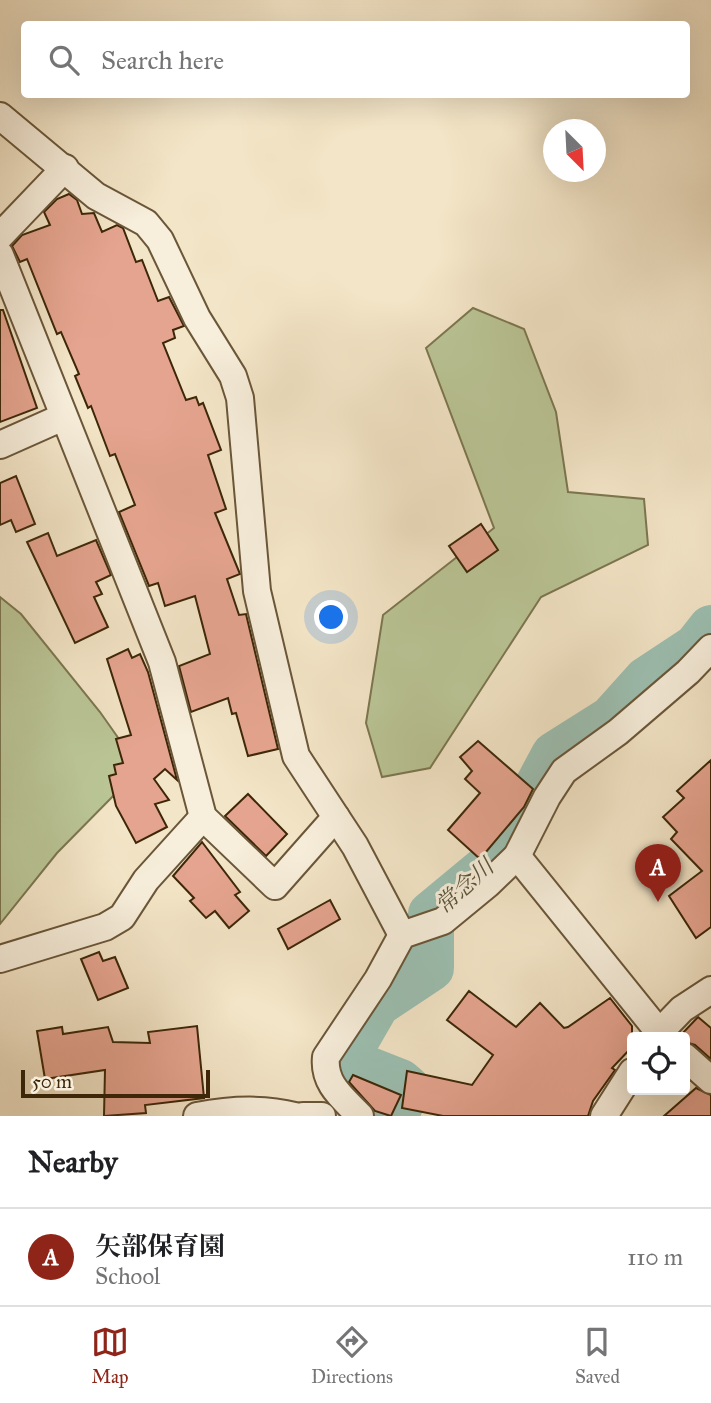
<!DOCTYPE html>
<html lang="en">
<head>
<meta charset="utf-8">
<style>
	body { margin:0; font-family:"IM FELL Great Primer","Noto Serif JP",serif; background:#f6f6f6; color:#202124 }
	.controls { position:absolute; right:21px; bottom:21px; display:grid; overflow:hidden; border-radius:7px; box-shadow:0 7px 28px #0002 }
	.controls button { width:63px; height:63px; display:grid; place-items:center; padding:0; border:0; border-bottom:2px solid #e0e0e0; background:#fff; color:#202124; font:35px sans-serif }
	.compass { position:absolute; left:543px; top:119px; width:63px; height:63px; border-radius:50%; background:#fff; box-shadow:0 7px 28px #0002; rotate:156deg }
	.scale { position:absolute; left:21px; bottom:18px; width:189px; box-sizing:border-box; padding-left:7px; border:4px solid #3d2708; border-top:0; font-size:19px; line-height:24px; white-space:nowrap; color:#3d2708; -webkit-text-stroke:5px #f7eedb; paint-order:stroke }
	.you { position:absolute; left:332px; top:618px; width:24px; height:24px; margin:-18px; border:5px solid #fff; border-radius:50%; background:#1a73e8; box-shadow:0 0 0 10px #1a73e833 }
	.badge { display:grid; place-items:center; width:46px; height:46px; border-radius:50%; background:#8f2418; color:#fff; font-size:23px; font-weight:700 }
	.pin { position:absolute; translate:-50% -58px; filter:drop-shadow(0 2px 4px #0008) }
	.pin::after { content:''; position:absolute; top:37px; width:24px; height:21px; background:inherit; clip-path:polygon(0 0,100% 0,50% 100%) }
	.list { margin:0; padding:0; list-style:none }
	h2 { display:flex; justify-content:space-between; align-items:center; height:91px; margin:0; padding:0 28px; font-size:30px }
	h2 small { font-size:23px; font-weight:400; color:#757577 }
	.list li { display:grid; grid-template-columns:46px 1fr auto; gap:21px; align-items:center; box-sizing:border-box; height:98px; padding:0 28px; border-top:2px solid #e0e0e0 }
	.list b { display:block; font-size:26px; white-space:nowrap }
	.list p { margin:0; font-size:23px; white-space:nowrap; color:#757577 }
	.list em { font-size:23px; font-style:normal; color:#757577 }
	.icon { flex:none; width:38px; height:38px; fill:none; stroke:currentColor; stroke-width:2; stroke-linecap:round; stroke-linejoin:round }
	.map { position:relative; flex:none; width:711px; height:1116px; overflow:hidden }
	.search { position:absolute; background:#fff; box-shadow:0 7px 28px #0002; left:21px; right:21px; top:21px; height:77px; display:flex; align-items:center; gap:18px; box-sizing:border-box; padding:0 24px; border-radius:7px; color:#757577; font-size:26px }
	.sheet { height:189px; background:#fff }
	nav { display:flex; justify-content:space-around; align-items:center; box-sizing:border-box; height:98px; border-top:2px solid #e0e0e0; background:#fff; font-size:19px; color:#757577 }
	nav a { display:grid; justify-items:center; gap:4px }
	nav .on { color:#8f2418 }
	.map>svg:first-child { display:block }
	.green { fill:#bac596; stroke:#7c764f; stroke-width:2 }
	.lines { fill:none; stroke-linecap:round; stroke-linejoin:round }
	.river { stroke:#9cbfb1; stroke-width:46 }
	.building { fill:#e5a48f; stroke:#3d2708; stroke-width:2 }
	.minor-casing { stroke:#6a5638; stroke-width:30 }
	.minor { stroke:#f7eedb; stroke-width:26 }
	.labels { text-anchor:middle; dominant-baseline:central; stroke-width:6; stroke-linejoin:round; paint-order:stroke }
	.water-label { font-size:23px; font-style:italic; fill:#5a553b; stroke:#f7eedb }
</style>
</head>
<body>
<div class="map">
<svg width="711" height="1116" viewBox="0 0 711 1116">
	<rect width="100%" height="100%" fill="#f3e5c7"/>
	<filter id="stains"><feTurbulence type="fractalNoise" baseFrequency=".00286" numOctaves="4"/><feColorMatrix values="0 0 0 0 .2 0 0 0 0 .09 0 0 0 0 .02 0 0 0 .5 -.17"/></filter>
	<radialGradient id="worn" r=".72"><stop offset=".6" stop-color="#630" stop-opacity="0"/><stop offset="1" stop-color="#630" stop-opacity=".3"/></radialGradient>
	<g class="green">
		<path d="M473 308 524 329 556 412 568 492 644 499 648 545 541 597 430 768 382 777 366 723 383 615 494 528 426 348Z"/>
		<path d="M0 597 21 614 100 712 126 749 122 787 57 853 0 924Z"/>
	</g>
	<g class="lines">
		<path class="river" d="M396 1116 407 1088 400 1082 349 1062 347 1056 377 1004 431 968V914L489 866 505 847 554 755 611 719 646 680 696 647 711 628"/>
	</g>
	<g class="building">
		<path d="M69 194 77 200 82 214 94 213 102 232 117 225 123 228 136 262 142 260 158 301 169 297 184 326 173 330 175 338 163 343 186 400 196 397 199 405 203 403 221 450 208 455 226 509 215 513 240 574 227 579 239 615 246 614 278 749 248 756 236 713 232 714 228 698 191 712 179 666 210 654 195 596 165 606 158 583 149 586 119 512 135 505 115 454 110 456 91 406 88 408 75 376 79 374 61 332 57 334 27 259 20 262 12 246 22 235 50 225 44 212 57 199Z"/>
		<path d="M0 310H3L37 408 0 422Z"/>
		<path d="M16 476 35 524 16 532 11 520 0 525V483Z"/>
		<path d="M481 524 498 550 467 572 449 546Z"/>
		<path d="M48 533 57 556 96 540 111 575 96 582 102 594 94 597 108 627 75 643 27 542Z"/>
		<path d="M128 649 132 658 140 654 148 672 177 780 165 769 154 779 169 800 155 804 167 827 136 843 116 806 109 776 116 774 114 765 123 763 116 739 131 735 107 659Z"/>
		<path d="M478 741 533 789 524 807 480 859 448 830 480 793 465 779 472 771 460 757Z"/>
		<path d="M711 760V927L696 938 669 896 702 871 671 839 677 832 663 817 684 798 677 791Z"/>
		<path d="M248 794 287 834 266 856 225 816Z"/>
		<path d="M202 842 240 892 235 895 249 911 229 928 215 911 206 918 190 901 194 898 173 876Z"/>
		<path d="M330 900 340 919 288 949 278 929Z"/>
		<path d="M99 952 103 961 115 957 128 988 98 1000 81 959Z"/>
		<path d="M469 991 516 1027 540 1003 564 1028 568 1027 610 998 632 1026V1047L612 1068 615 1070 593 1101 588 1116H443L402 1108 407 1071 472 1085 493 1055 447 1020Z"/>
		<path d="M698 1017 711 1028V1059L695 1045 685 1042V1037H679Z"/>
		<path d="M197 1026 204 1098 145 1105 146 1113 104 1116 105 1070 45 1079 37 1031 62 1027 63 1034 108 1027 113 1042 150 1043 148 1032Z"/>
		<path d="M353 1075 401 1095 391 1116 375 1111 349 1082Z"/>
		<path d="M696 1088 711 1095V1116H664Z"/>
	</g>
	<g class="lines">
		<g class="minor-casing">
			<g id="minor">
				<path d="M0 116 96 196 146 223 160 240 197 318 233 376 240 398 257 591 296 756 355 846 402 935"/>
				<path d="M0 236 65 168"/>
				<path d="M0 255 162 662 203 817 275 886 336 817"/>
				<path d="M0 445 63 417"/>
				<path d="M517 856 663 1037"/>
				<path d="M0 959 105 927 122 917 146 880 203 817"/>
				<path d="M655 1037 682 1009 711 990"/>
				<path d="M685 1057 711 1080"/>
				<path d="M197 1116C228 1110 264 1108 295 1116"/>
				<path d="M303 1116H322"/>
				<path d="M360 1116C343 1098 323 1084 326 1057L378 979 402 935 443 921 488 884 517 856 547 797 564 771 618 732 688 672 711 648"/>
				<path d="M604 1116 632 1072"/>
			</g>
		</g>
		<use href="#minor" class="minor"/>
	</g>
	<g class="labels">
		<g class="water-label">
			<text transform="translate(464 886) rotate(-42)">常念川</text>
		</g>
	</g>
	<rect width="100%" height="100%" filter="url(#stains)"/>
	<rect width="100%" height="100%" fill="url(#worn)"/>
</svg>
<div class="controls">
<button><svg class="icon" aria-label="locate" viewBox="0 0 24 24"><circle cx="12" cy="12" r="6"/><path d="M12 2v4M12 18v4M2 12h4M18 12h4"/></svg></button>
</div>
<svg class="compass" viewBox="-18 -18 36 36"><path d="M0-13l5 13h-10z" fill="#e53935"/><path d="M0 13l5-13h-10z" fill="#757577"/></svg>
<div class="scale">50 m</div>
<div class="you"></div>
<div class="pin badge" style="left:658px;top:902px">A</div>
<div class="search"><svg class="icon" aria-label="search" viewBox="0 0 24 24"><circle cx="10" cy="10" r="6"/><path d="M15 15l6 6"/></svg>Search here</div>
</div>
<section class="sheet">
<h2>Nearby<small></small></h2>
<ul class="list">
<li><span class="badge">A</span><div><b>矢部保育園</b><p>School</p></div><em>110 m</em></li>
</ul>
</section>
<nav>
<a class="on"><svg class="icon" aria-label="map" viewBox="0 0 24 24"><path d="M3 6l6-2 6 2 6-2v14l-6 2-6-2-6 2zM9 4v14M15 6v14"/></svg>Map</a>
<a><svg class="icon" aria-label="directions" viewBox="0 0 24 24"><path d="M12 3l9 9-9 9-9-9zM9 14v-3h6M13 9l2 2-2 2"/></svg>Directions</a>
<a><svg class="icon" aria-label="saved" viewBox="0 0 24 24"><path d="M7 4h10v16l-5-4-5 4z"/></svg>Saved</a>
</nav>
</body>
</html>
